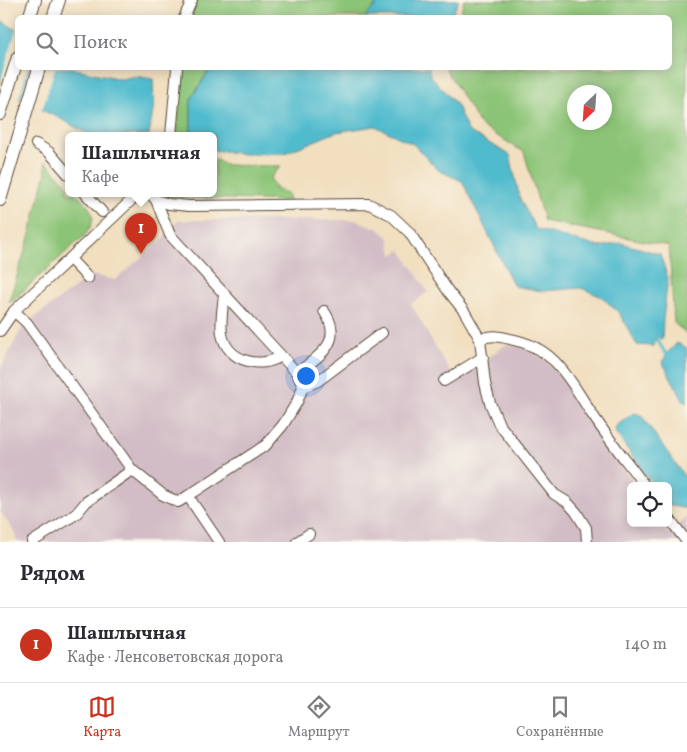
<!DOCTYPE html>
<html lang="ru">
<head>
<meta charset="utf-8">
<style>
	body { margin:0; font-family:Vollkorn,serif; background:#f2f2f3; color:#2b2b33 }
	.controls { position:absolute; right:15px; bottom:15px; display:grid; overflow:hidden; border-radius:8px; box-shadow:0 2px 12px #0003 }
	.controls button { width:45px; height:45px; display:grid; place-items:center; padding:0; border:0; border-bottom:1px solid #e1e1e2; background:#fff; color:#2b2b33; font:25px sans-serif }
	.compass { position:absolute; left:567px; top:85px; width:45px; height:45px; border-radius:50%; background:#fff; box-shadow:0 2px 12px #0003; rotate:205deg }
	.you { position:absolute; left:305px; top:375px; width:18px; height:18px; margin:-12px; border:4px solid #fff; border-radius:50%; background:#1a73e8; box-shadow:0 0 0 8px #1a73e833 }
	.badge { display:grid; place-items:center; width:32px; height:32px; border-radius:50%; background:#c8321e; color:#fff; font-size:16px; font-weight:700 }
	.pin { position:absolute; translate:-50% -41px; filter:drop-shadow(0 1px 2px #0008) }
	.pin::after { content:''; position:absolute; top:26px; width:18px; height:15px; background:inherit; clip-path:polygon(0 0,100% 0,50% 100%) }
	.popup { position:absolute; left:65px; top:132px; width:152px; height:65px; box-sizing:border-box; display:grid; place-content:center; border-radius:8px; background:#fff; filter:drop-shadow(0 1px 4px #0005); font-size:16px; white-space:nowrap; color:#7c7c81 }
	.popup b { font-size:19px; color:#2b2b33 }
	.popup::after { content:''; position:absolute; left:50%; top:100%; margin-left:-10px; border:10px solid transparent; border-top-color:#fff }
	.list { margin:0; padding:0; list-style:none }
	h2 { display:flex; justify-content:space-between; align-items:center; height:65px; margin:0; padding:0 20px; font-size:21px }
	h2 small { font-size:16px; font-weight:400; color:#7c7c81 }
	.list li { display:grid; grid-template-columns:32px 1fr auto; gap:15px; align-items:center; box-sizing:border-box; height:75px; padding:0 20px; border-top:1px solid #e1e1e2 }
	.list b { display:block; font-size:19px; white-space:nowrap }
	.list p { margin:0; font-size:16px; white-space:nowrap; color:#7c7c81 }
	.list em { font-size:16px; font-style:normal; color:#7c7c81 }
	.icon { flex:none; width:28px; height:28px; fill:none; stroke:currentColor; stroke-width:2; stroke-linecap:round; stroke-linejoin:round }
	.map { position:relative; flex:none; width:687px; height:542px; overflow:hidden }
	.search { position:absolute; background:#fff; box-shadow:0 2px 12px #0003; left:15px; right:15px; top:15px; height:55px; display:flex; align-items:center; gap:12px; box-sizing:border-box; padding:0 18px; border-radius:8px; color:#7c7c81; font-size:19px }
	.sheet { height:140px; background:#fff }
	nav { display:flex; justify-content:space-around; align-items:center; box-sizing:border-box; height:70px; border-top:1px solid #e1e1e2; background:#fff; font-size:14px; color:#7c7c81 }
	nav a { display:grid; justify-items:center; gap:2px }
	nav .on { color:#c8321e }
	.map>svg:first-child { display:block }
	.industrial { fill:#d2bdc6 }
	.green { fill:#8cc477; stroke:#64774a; fill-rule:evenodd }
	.water { fill:#51bbce; stroke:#467276 }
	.pier { fill:#f1dfc0 }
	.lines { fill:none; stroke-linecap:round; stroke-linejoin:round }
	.stream { stroke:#51bbce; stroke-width:3 }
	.minor-casing { stroke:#564536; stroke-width:12 }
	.major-casing { stroke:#564536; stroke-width:14 }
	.minor { stroke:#fff; stroke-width:10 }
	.major { stroke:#fff; stroke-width:12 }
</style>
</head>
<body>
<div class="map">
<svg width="687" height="542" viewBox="0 0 687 542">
	<rect width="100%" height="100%" fill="#fbf7ec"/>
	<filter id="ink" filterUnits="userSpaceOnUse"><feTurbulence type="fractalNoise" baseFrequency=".02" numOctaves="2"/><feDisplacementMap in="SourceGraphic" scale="10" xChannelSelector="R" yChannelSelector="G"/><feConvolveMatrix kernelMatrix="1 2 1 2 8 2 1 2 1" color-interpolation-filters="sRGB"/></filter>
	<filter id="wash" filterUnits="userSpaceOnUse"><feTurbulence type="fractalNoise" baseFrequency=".0096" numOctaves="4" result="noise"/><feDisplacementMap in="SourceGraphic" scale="20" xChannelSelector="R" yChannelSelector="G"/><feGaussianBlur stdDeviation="1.12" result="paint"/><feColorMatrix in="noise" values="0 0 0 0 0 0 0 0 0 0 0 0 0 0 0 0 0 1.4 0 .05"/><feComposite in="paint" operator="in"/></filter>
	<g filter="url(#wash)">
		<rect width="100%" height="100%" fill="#f1dfc0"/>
		<path class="industrial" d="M179 220H356L379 229 389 238 392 255 401 250 428 292 411 304 455 381 507 344 522 347 545 360 565 381 636 486H631V523H662L668 533 687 517V542H17L15 533 0 511V370L6 358 23 326 92 275 115 280 161 241Z"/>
		<g class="green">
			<path d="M198 0H380L365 17 190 18 191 12Z"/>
			<path d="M464 0H687V334L674 323 669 246 544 221 524 152 481 126 445 68H670V18L460 17ZM604 92V122H574V92Z"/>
			<path d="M183 68H218L208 71 191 99V135H177Z"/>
			<path d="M214 159 227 165 281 166 272 176 271 180 276 189 288 194 289 201 167 197 165 193H214Z"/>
			<path d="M45 161 68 186V193H75C90 208 100 214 86 234L12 301H9L29 238 46 172Z"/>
		</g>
		<g class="water">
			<path d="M380 0H459L451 17H365Z"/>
			<path d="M0 20 17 30 18 68H74L76 69 121 79 136 76 153 79 154 105 149 135H89L63 120 0 90Z"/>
			<path d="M218 68H429L430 75 456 104 468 131 510 155 520 199 536 229 599 247 621 243 660 254 668 278 663 319 662 340 655 335 653 346 637 345 619 313 602 297 581 288 542 291 514 286 462 181 438 170 413 144 375 126 336 132 285 153 243 154 214 150V135H195L191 132V99L209 71Z"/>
			<path d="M677 343 687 348V403L684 402 663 363 666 354Z"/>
			<path d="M634 413 641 415 687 480V508H681L668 505V486H654L615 432 616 426Z"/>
		</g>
		<g class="pier">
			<path d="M17 27 18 68H28L18 101 0 92V83Z"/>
			<path d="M30 68H55L41 113 20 102Z"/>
		</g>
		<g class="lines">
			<path class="stream" d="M652 332 666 354 669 355"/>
		</g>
	</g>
	<g filter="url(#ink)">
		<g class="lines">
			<g class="minor-casing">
				<g id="minor">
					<path d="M184 18 192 0"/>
					<path d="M171 135 177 68"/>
					<path d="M36 144 49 152 68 174"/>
					<path d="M85 193 102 212"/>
					<path d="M150 193 156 200 170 235 297 373 303 387 297 402 283 425 266 445 188 496 219 542"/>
					<path d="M156 200 169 204 189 206 369 204 391 215 409 232 448 291 464 311 480 339 485 383 490 403 499 424 554 494 567 502 576 512 586 528 587 542"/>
					<path d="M70 259 88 278"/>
					<path d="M224 294C223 307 220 321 222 334 227 361 260 370 281 356"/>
					<path d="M14 311 27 323 132 470 163 495 178 502 188 496"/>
					<path d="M0 331 14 311 139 193"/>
					<path d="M480 339C493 335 497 336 510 339 558 348 570 382 594 417 610 441 628 463 645 486"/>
					<path d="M297 373C319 356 345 342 324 311"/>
					<path d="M444 381 483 357"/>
					<path d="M303 387 318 381 382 333"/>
					<path d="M668 517 687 542"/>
					<path d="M32 542 76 514 86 502 132 470"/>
					<path d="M297 542 309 534"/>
				</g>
			</g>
			<g class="major-casing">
				<g id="major">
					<path d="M29 18 35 0"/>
					<path d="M53 18 59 0"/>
					<path d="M0 114 18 57"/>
					<path d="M0 200 39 68"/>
				</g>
			</g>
			<use href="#minor" class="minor"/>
			<use href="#major" class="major"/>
		</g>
	</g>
</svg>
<div class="controls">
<button><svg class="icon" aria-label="locate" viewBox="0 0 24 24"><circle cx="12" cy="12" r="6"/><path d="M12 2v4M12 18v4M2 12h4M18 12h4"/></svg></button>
</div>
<svg class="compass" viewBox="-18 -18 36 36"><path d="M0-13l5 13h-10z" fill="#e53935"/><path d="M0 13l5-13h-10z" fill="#7c7c81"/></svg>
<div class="you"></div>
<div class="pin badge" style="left:141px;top:254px">1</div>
<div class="popup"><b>Шашлычная</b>Кафе</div>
<div class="search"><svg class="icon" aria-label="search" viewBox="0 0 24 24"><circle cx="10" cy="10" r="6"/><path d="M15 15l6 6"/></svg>Поиск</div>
</div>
<section class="sheet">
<h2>Рядом<small></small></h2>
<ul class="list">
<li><span class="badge">1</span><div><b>Шашлычная</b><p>Кафе · Ленсоветовская дорога</p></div><em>140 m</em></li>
</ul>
</section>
<nav>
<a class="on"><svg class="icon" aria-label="map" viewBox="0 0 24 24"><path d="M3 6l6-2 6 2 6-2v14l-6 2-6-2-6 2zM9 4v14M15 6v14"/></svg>Карта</a>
<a><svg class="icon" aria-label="directions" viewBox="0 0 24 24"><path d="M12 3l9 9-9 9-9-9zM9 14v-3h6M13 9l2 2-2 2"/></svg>Маршрут</a>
<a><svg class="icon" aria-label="saved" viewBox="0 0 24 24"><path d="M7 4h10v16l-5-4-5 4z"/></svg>Сохранённые</a>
</nav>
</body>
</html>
